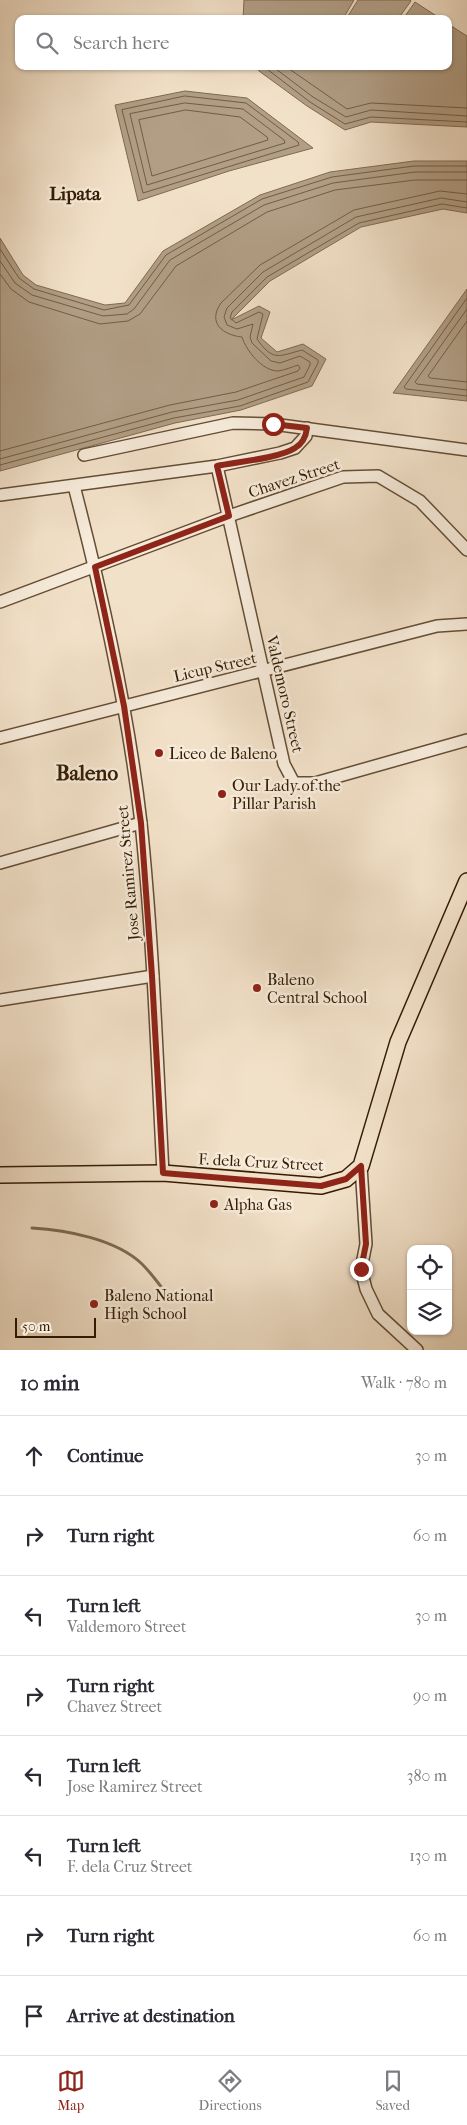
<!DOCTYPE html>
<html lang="en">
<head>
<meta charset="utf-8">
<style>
	body { margin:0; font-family:"IM FELL French Canon",serif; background:#f2f2f3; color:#2b2b33 }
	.controls { position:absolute; right:15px; bottom:15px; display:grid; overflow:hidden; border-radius:10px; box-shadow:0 1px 4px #0004 }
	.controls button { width:45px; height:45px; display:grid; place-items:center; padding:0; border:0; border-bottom:1px solid #e1e1e2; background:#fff; color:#2b2b33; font:25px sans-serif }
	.scale { position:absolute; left:15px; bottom:12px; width:81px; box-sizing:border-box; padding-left:5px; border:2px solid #341c02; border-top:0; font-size:14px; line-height:18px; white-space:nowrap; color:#341c02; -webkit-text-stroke:4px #f7ecdc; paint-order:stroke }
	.stop { position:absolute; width:15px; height:15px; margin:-11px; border:4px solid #8f2418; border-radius:50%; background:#fff }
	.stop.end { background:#8f2418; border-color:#fff; box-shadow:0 1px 5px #0008 }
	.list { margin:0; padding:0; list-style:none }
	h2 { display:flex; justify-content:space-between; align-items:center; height:65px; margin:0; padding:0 20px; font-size:21px }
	h2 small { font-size:16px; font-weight:400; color:#7c7c81 }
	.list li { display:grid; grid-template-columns:32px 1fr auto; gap:15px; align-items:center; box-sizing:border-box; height:80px; padding:0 20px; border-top:1px solid #e1e1e2 }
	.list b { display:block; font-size:19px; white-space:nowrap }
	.list p { margin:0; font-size:16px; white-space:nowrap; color:#7c7c81 }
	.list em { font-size:16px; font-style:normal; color:#7c7c81 }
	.icon { flex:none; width:28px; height:28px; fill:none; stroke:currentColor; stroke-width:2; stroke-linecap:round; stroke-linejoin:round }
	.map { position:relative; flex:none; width:467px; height:1350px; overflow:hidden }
	.search { position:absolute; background:#fff; box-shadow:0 1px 4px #0004; left:15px; right:15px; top:15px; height:55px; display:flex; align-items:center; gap:12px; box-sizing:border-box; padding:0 18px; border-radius:10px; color:#7c7c81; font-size:19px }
	.sheet { height:705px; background:#fff }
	nav { display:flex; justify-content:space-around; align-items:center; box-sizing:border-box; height:70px; border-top:1px solid #e1e1e2; background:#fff; font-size:14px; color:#7c7c81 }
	nav a { display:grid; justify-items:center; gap:2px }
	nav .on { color:#8f2418 }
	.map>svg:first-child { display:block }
	.water { fill:#b19e85; stroke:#7f6a51 }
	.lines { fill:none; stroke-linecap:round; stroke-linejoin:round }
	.shore { stroke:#725d44; stroke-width:1 }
	.stream { stroke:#7f6a51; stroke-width:3 }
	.minor-casing { stroke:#644d34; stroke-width:14 }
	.major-casing { stroke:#341c02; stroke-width:18 }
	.minor { stroke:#f7ecdc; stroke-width:11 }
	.major { stroke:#f2e1c9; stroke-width:15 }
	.route { stroke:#8f2418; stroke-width:6 }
	.poi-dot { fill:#8f2418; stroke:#f7ecdc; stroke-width:2 }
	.labels { text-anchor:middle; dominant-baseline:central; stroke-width:5; stroke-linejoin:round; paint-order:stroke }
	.street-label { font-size:16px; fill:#341c02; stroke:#f7ecdc }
	.poi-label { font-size:16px; fill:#341c02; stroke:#f7ecdc; text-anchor:start }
	.quarter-label { font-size:19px; font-weight:bold; fill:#341c02; stroke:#f7ecdc }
	.district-label { font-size:21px; font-weight:bold; fill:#341c02; stroke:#f7ecdc }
</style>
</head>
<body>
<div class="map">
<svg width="467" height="1350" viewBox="0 0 467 1350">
	<rect width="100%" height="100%" fill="#f2e1c9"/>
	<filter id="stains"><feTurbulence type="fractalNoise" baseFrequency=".004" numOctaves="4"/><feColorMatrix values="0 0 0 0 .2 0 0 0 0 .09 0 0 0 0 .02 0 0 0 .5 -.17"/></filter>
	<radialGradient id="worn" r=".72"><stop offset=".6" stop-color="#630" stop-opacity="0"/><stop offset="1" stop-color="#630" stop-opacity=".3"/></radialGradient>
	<g class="water">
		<path d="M244 0H354L343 19H243Z"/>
		<path d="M358 0H410L411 1 398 19H346Z"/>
		<path d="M415 2 441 19H403Z"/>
		<path d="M448 24 467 36V127L371 122 345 130 307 106 259 71 257 66H448Z"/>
		<path d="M185 91 247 98 313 148 229 171 138 201 115 105Z"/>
		<path d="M414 161H467V213L443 209 361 227 270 281 231 320 259 306 270 312 261 338 277 352 303 344 326 359 312 386 241 410 175 423 0 471V238L23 275 36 285 105 305 125 303 163 251 260 195 330 172Z"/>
		<path d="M467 289V401L393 393Z"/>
	</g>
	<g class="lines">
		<g class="shore">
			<path d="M263 66 310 102 345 124 371 117 467 122"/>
			<path d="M272 66 313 97 346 117 371 110 467 116"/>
			<path d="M285 66 347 109 371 103 467 108"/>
			<path d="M185 96 246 103 298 142 299 145 143 193 122 110Z"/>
			<path d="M185 103 243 109 284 140 285 143 147 185 130 114Z"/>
			<path d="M186 110 240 117 267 137 268 140 152 176 139 120Z"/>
			<path d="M0 249 19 278 34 289 104 310 129 305 166 255 262 199 332 177 414 166H467"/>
			<path d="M0 261 15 283 32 295 103 316 127 314 134 309 170 260 264 205 333 183 415 172H467"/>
			<path d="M0 274 11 289 29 302 100 324 128 321 140 314 176 266 267 212 335 190 415 180H467"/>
			<path d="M467 298 404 387 406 389 467 396"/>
			<path d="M467 309 415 382 417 384 467 390"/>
			<path d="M467 321 428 376 430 378 467 382"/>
			<path d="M0 451 170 405 236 392 298 371 300 368 298 365C292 367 285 370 278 371 262 371 246 350 242 337 223 335 207 323 221 303L260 265 354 210 440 191 467 194"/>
			<path d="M0 459 172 412 238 400 304 377 310 365V362L300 356 280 363 271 361 252 343 250 337 253 324 237 329 227 325 224 317 227 308 263 272 356 217 441 198 467 202"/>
			<path d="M0 465 174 418 240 406 308 382 318 363V360L302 350C279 356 273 362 257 339L263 314 259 312 236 323 230 318 232 312 267 277 359 223 442 204 467 208"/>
		</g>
		<path class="stream" d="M32 1228C66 1230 116 1239 142 1264 149 1271 156 1280 162 1288"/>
		<g class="minor-casing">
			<g id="minor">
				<path d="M84 455 233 423 273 424 467 450"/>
				<path d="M217 466 284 764 294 783H315L467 740"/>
				<path d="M74 486C103 597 128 709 141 823 153 939 157 1057 163 1173"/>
				<path d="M0 495 217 466 280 453 295 448 306 436 307 428"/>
				<path d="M0 602 229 516 343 477 378 476 420 501 467 550"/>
				<path d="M0 738 437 626 467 624"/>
				<path d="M0 863 141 823"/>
				<path d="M0 1000 153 976"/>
				<path d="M361 1166 366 1244 361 1269 366 1289 378 1314 417 1350"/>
			</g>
		</g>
		<g class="major-casing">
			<path id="major" d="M0 1175 163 1173 321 1186 346 1179 361 1166 398 1042 467 881"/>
		</g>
		<use href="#minor" class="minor"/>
		<use href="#major" class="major"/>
	</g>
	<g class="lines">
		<path class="route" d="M273 424 307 428C306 436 302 444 295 448 280 458 237 462 217 466L229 516 95 567 124 706 141 823 152 976 163 1173 321 1186 346 1179 361 1166 366 1244 361 1269"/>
	</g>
	<g class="poi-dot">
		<circle cx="159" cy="753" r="5"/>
		<circle cx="222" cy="794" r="5"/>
		<circle cx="257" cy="988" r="5"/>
		<circle cx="214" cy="1204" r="5"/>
		<circle cx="94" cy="1304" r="5"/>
	</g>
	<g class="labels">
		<g class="street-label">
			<text transform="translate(294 478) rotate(-18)">Chavez Street</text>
			<text transform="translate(215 667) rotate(-13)">Licup Street</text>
			<text transform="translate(285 694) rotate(77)">Valdemoro Street</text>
			<text transform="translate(128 873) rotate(-95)">Jose Ramirez Street</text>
			<text transform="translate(261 1162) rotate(3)">F. dela Cruz Street</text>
		</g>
		<g class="poi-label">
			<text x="169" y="753">Liceo de Baleno</text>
			<text x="232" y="785">Our Lady of the<tspan x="232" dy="18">Pillar Parish</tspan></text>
			<text x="267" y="979">Baleno<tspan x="267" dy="18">Central School</tspan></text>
			<text x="224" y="1204">Alpha Gas</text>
			<text x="104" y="1295">Baleno National<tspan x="104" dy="18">High School</tspan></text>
		</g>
		<g class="quarter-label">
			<text x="75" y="194">Lipata</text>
		</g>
		<g class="district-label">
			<text x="87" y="773">Baleno</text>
		</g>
	</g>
	<rect width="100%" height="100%" filter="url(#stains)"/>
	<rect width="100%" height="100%" fill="url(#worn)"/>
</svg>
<div class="controls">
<button><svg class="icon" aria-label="locate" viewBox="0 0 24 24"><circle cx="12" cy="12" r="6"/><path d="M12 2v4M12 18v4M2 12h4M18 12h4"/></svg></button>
<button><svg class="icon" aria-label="layers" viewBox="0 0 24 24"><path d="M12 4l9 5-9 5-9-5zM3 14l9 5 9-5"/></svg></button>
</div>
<div class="scale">50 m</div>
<div class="stop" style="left:273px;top:424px"></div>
<div class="stop end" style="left:361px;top:1269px"></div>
<div class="search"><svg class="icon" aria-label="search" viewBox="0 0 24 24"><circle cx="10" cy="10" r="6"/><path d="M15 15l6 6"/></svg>Search here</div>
</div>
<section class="sheet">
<h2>10 min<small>Walk · 780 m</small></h2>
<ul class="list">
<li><svg class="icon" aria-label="ahead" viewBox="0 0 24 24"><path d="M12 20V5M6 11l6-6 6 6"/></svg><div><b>Continue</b></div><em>30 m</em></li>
<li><svg class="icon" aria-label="right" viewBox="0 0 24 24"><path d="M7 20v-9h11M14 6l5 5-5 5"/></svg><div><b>Turn right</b></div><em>60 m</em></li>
<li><svg class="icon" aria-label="left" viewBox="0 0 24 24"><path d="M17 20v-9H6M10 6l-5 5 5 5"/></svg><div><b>Turn left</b><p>Valdemoro Street</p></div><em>30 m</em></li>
<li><svg class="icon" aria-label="right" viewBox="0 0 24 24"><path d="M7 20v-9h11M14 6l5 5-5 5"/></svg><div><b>Turn right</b><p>Chavez Street</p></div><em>90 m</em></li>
<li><svg class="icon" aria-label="left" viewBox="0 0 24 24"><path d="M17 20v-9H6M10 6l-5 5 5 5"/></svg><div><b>Turn left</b><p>Jose Ramirez Street</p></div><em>380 m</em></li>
<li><svg class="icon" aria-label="left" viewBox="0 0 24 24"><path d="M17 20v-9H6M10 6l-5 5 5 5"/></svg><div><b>Turn left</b><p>F. dela Cruz Street</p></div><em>130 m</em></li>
<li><svg class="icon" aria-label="right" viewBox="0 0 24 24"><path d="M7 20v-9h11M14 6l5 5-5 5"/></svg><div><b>Turn right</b></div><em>60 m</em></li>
<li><svg class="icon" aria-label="arrive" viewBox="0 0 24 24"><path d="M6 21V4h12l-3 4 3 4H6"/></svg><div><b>Arrive at destination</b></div></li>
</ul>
</section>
<nav>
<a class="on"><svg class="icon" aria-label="map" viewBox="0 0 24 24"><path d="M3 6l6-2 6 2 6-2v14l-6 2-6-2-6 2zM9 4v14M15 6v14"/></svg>Map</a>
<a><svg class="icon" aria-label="directions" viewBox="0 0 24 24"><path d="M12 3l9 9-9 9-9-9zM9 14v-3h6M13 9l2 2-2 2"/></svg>Directions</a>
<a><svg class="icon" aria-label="saved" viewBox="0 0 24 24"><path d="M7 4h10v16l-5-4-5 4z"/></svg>Saved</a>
</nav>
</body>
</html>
